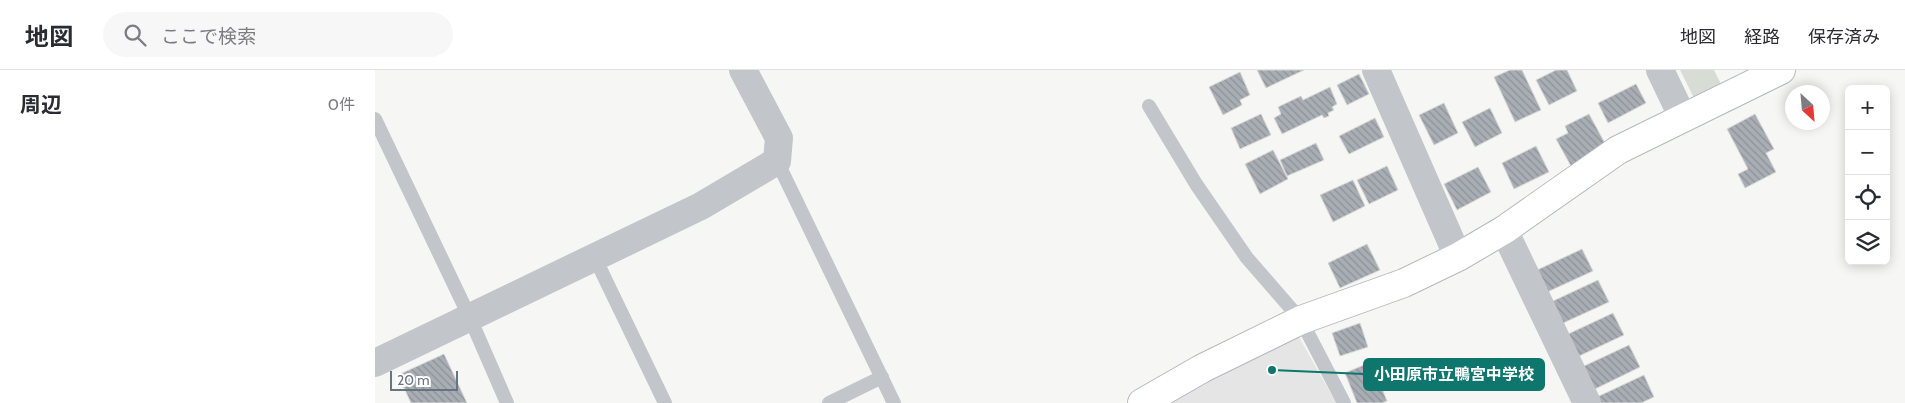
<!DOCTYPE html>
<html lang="ja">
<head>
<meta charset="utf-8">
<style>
	body { margin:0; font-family:Cabin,"Noto Sans JP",sans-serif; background:#f7f7f7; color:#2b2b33 }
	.controls { position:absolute; right:15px; top:15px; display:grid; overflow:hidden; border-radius:8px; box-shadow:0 2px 12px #0003 }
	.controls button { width:45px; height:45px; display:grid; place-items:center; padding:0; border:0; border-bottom:1px solid #e1e1e2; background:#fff; color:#2b2b33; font:25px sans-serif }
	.compass { position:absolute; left:1410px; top:15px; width:45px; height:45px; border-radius:50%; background:#fff; box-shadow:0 2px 12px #0003; rotate:154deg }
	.scale { position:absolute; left:15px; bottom:12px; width:68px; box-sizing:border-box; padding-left:5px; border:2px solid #687482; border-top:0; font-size:14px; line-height:18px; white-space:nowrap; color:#687482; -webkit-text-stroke:4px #fff; paint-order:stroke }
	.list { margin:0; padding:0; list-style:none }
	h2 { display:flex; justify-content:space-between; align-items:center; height:65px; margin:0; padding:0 20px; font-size:21px }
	h2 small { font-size:16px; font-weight:400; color:#7c7c81 }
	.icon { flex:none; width:28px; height:28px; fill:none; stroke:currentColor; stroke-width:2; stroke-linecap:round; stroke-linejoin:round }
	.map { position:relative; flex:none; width:1530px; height:333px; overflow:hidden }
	header { display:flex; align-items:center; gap:30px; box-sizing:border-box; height:70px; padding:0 25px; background:#fff; border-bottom:1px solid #e1e1e2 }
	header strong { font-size:24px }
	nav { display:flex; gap:28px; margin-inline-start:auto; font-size:18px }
	.search { width:350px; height:45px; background:#f7f7f7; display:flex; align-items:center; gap:12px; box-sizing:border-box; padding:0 18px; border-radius:28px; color:#7c7c81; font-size:19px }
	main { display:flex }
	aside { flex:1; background:#fff }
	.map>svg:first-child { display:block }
	.built { fill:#e4e5e4 }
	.green { fill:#d7ddd5 }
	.building { fill:url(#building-back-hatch); stroke:#d8d8d6 }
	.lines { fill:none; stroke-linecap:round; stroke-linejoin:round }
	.secondary-casing { stroke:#b5b9bd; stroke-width:30 }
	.lane { stroke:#c2c5c9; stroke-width:14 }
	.street { stroke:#c2c5c9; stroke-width:28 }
	.secondary { stroke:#fff; stroke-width:28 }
	.leader { fill:none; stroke:#0f766e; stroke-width:2 }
	.callout-dot { fill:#0f766e; stroke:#fff; stroke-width:2 }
	.callout { fill:#0f766e; stroke:#0f766e; stroke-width:2 }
	.callout-label { font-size:16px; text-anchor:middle; font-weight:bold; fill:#fff }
</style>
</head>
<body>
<header>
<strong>地図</strong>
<div class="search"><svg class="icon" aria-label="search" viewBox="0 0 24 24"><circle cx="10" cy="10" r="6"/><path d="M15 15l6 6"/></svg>ここで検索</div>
<nav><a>地図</a><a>経路</a><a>保存済み</a></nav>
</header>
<main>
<aside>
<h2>周辺<small>0件</small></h2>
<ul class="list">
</ul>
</aside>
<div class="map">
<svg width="1530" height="333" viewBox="0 0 1530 333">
	<defs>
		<pattern id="building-back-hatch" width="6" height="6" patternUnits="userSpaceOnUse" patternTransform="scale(1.25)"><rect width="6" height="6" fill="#a8aeb4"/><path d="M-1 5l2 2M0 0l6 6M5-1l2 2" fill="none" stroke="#8d9298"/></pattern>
	</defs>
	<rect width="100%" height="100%" fill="#f6f6f4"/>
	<path class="built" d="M915 264 924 267 961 333H794Z"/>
	<path class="green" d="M1305 0H1339L1348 18 1320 30Z"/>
	<g class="building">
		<path d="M882 0H929L891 18Z"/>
		<path d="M1135 0H1147L1166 40 1140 52 1119 7Z"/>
		<path d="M1181 0H1192L1202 21 1174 35 1161 10Z"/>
		<path d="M865 2 875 25 865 30 867 35 848 45 834 17Z"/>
		<path d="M984 4 994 24 972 35 962 15Z"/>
		<path d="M1261 14 1271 33 1233 53 1223 33Z"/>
		<path d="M955 17 962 34 957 37 959 40 953 43 954 46 949 48 947 45 907 64 899 48 906 44 903 37 926 26 928 30Z"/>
		<path d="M1069 33 1083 63 1059 75 1044 45Z"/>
		<path d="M1115 38 1127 63 1100 77 1087 52Z"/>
		<path d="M886 44 896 65 865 79 856 58Z"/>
		<path d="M1214 44 1232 77 1196 96 1181 69 1193 63 1190 56Z"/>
		<path d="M1380 44 1399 79 1391 83 1401 102 1370 118 1363 104 1373 99 1352 59Z"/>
		<path d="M1000 48 1009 67 974 84 964 66Z"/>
		<path d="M941 73 949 90 912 106 905 90Z"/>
		<path d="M1161 76 1174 102 1139 119 1127 93Z"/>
		<path d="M898 80 913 109 885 124 870 94Z"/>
		<path d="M1012 96 1023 120 994 134 982 110Z"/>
		<path d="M1103 97 1116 122 1082 140 1069 114Z"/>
		<path d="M978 110 990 136 958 152 945 125Z"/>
		<path d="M992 174 1005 200 965 218 953 193Z"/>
		<path d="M1207 179 1218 201 1170 223 1160 201Z"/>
		<path d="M1223 210 1234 232 1186 254 1176 232Z"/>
		<path d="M1238 243 1249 265 1202 287 1191 265Z"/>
		<path d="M985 253 993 277 965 286 957 263Z"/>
		<path d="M1254 275 1265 297 1218 320 1207 297Z"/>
		<path d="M69 284 92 333H36L23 305Z"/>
		<path d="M996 292 1012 331 1007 333H982L970 303Z"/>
		<path d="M1269 305 1279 327 1266 333H1224L1222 327Z"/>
	</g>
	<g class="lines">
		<g class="secondary-casing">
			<path id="secondary" d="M767 333 828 298 926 250 1029 213 1083 187 1129 160 1243 80 1406 0"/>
		</g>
		<g class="lane">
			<path d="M774 36 821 114 872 188 926 250 969 333"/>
			<path d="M0 49 95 248 132 333"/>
			<path d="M402 91 519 333"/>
			<path d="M220 188 290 333"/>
			<path d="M454 333 507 307"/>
		</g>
		<g class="street">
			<path d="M1001 0 1083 187"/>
			<path d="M1285 0 1308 48"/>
			<path d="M1129 160 1212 333"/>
			<path d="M0 293 326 136 402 91 404 68 368 0"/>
		</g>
		<use href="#secondary" class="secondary"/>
	</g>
	<path class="leader" d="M897 300L989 304"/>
	<circle class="callout-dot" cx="897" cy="300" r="5"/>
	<rect class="callout" x="989" y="289" width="180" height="31" rx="5"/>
	<g class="callout-label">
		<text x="1079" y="310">小田原市立鴨宮中学校</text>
	</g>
</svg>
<div class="controls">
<button>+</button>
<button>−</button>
<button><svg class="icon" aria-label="locate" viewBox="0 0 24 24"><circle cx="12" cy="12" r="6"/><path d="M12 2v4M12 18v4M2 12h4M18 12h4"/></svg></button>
<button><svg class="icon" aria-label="layers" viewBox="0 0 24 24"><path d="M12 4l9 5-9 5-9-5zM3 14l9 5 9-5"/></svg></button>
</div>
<svg class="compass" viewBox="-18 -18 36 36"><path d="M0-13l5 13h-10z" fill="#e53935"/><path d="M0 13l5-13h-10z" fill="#7c7c81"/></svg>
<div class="scale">20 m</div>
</div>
</main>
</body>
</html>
